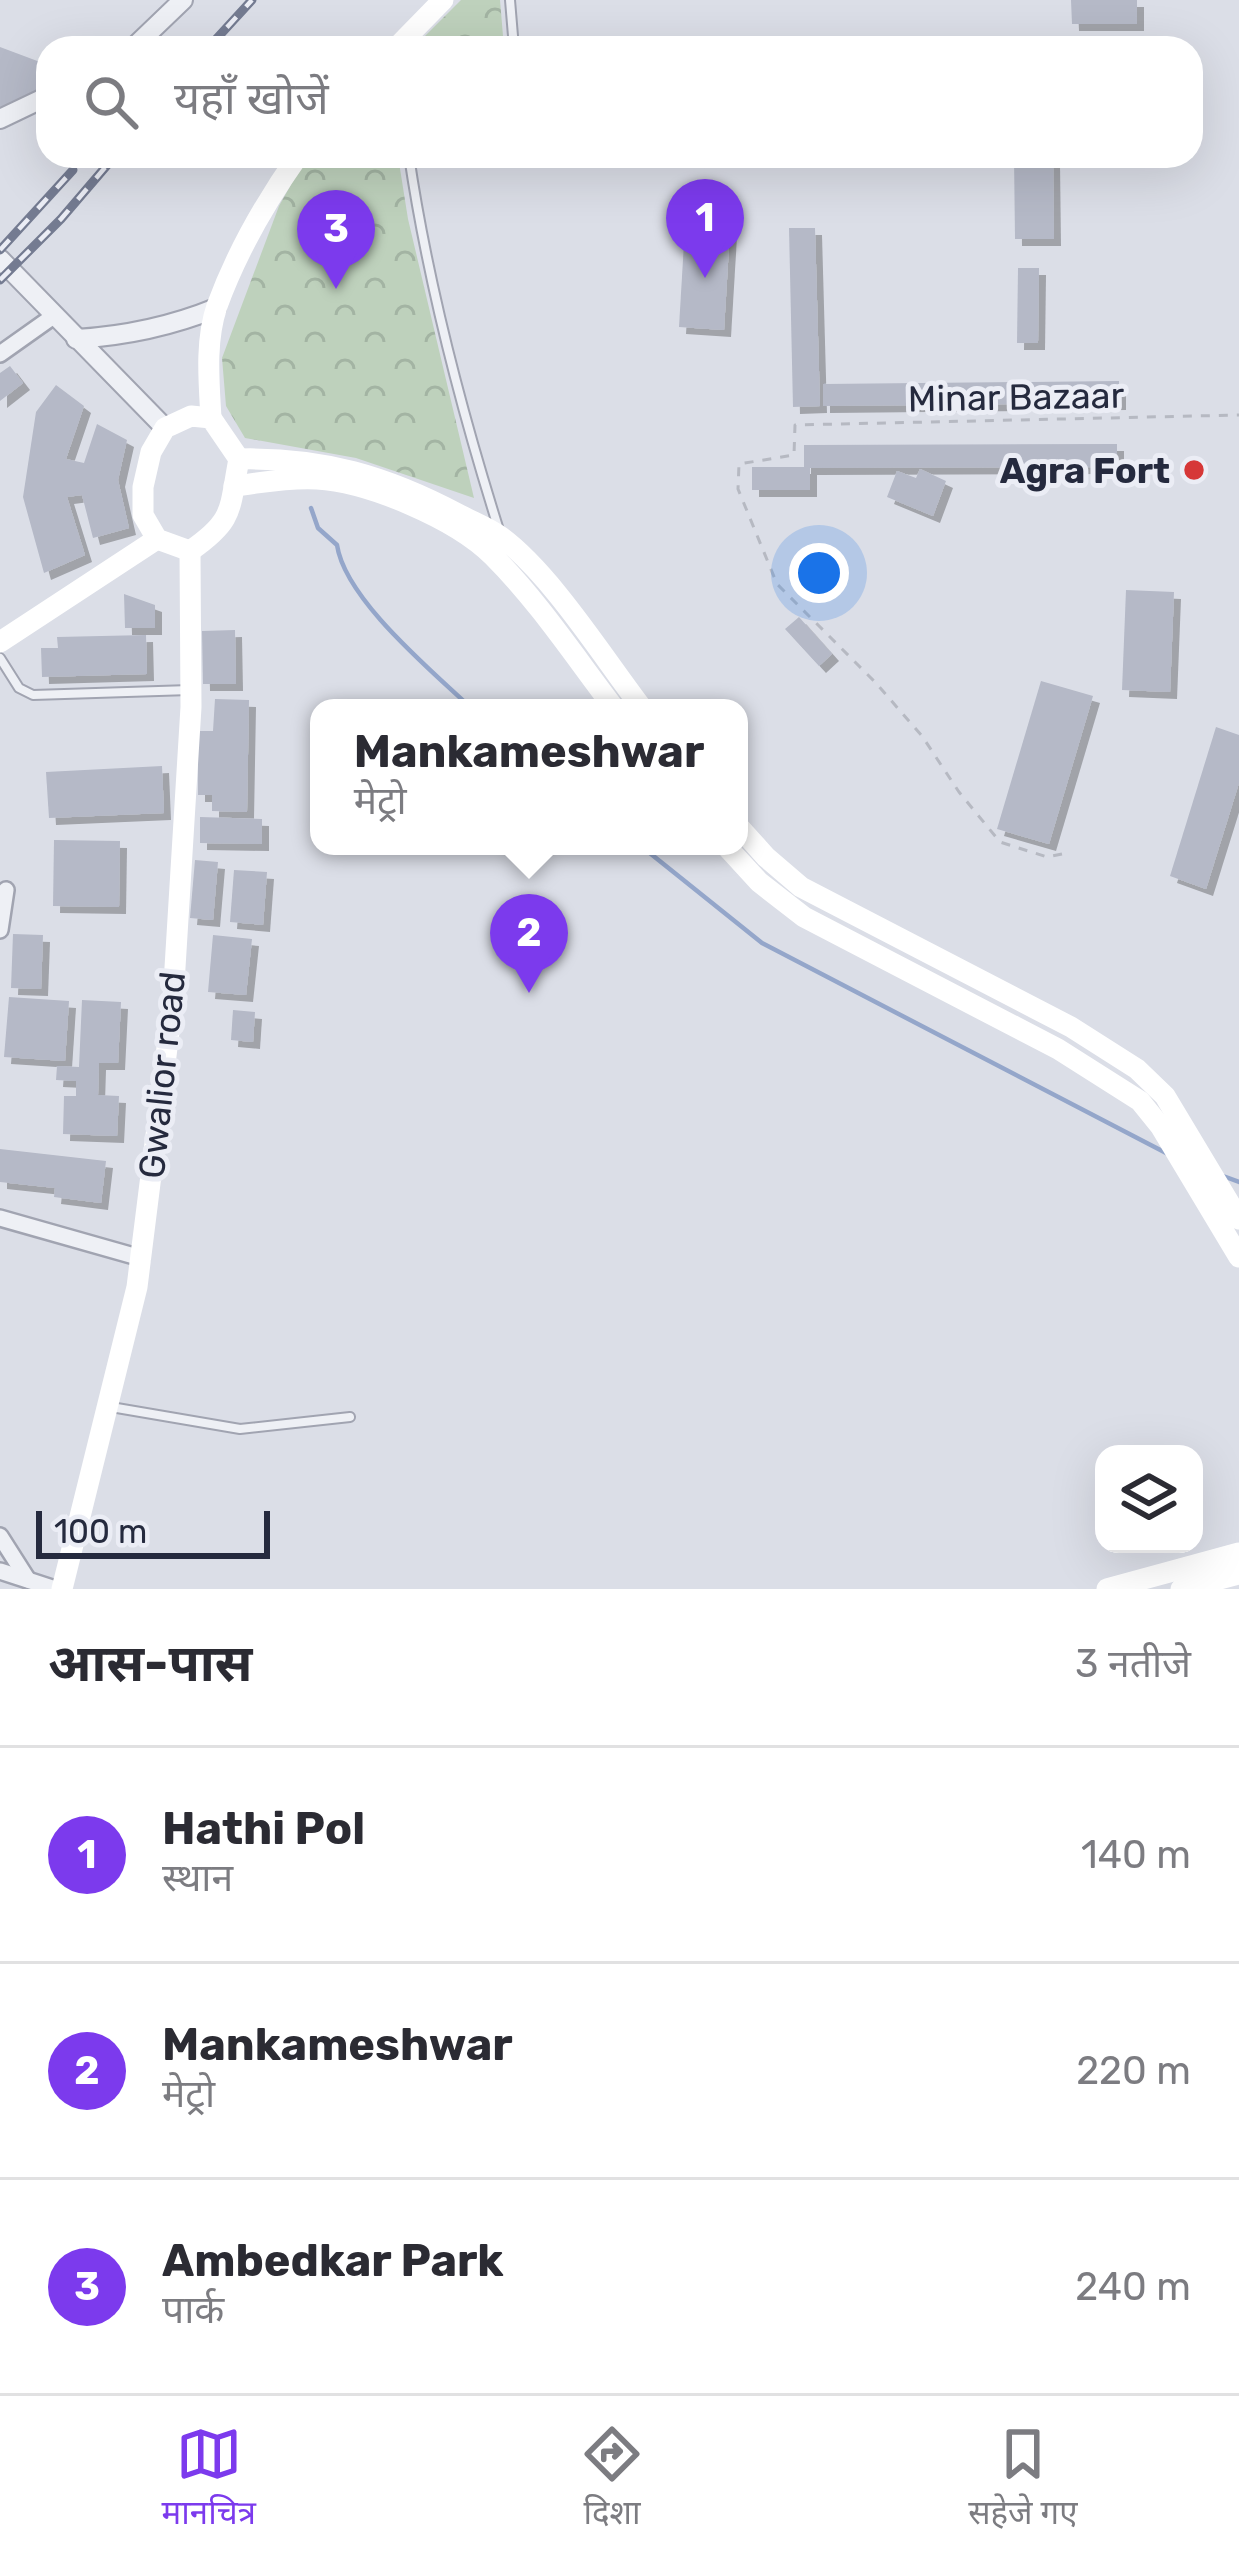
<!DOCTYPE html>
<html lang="hi">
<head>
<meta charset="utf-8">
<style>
	body { margin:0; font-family:Rubik,"Noto Sans Devanagari",sans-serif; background:#f2f2f3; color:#2b2b33 }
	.controls { position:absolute; right:36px; bottom:36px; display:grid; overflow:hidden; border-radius:24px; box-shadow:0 12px 48px #0002 }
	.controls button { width:108px; height:108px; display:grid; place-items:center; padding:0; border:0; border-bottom:3px solid #e1e1e2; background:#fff; color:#2b2b33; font:60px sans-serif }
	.scale { position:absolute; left:36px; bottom:30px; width:234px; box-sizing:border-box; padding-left:12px; border:6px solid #252a3e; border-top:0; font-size:33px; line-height:42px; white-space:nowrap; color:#252a3e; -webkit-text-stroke:9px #ebedf5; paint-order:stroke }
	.you { position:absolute; left:819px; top:573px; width:42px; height:42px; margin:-30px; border:9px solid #fff; border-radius:50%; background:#1a73e8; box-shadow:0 0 0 18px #1a73e833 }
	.badge { display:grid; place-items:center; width:78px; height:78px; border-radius:50%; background:#7c3aed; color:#fff; font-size:39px; font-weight:700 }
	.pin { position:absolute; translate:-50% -99px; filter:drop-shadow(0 3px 6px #0008) }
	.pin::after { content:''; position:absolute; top:63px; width:42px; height:36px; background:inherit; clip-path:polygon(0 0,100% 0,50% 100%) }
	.popup { position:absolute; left:310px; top:699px; width:438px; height:156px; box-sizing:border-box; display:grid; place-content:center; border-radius:24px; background:#fff; filter:drop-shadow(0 3px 9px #0005); font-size:39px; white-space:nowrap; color:#7c7c81 }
	.popup b { font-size:45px; color:#2b2b33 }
	.popup::after { content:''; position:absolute; left:50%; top:100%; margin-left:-24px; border:24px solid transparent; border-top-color:#fff }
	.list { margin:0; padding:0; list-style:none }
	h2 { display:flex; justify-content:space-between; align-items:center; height:156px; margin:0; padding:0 48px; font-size:51px }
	h2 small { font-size:39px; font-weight:400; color:#7c7c81 }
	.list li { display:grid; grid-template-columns:78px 1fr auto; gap:36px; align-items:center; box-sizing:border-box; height:216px; padding:0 48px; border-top:3px solid #e1e1e2 }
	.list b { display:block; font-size:45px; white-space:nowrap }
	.list p { margin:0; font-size:39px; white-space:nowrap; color:#7c7c81 }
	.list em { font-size:39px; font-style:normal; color:#7c7c81 }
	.icon { flex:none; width:66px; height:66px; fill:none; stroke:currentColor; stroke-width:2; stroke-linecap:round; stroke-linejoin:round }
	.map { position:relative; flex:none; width:1239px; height:1589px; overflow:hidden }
	.search { position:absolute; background:#fff; box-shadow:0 12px 48px #0002; left:36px; right:36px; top:36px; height:132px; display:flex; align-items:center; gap:30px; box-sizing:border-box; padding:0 42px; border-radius:36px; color:#7c7c81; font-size:45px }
	.sheet { height:804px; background:#fff }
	nav { display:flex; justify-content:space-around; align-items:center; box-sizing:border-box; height:168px; border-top:3px solid #e1e1e2; background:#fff; font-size:33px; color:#7c7c81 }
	nav a { display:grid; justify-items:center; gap:6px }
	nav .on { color:#7c3aed }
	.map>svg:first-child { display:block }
	.forest { fill:url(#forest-crowns) }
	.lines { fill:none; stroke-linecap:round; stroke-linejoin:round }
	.stream { stroke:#94a6ca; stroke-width:4.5 }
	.building { fill:#b5b9c7; filter:url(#shadow) }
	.service-casing { stroke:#a1a4b1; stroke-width:12 }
	.minor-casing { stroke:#a1a4b1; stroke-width:20 }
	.tertiary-casing { stroke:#a1a4b1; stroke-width:22 }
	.path { stroke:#b6b9c2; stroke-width:3; stroke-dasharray:9 9; stroke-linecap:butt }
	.service { stroke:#eef0f5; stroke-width:8 }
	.minor { stroke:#eef0f5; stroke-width:15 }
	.tertiary { stroke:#eef0f5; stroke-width:18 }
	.secondary { stroke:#fff; stroke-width:21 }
	.rail-casing { stroke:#747b91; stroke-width:9 }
	.rail { stroke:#ebedf5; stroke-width:4.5; stroke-dasharray:14; stroke-linecap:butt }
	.poi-dot { fill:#d63737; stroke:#ebedf5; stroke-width:4.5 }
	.labels { text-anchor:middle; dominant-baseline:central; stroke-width:10; stroke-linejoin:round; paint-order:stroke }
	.street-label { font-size:36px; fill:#252a3e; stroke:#ebedf5 }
	.poi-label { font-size:36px; font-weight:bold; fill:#252a3e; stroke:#ebedf5; text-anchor:end }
</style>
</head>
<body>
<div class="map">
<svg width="1239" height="1589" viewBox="0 0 1239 1589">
	<defs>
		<pattern id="forest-crowns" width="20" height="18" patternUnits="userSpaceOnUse" patternTransform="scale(3)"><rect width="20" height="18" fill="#bed1bc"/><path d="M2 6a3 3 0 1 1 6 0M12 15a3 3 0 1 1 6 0" fill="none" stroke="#a3b4a3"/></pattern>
		<filter id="shadow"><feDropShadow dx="7" dy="7" stdDeviation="0" flood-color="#0004"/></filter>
	</defs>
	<rect width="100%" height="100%" fill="#dbdee7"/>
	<g class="forest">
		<path d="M461 0H500L504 48H413Z"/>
		<path d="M307 156H398L408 219 474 498 356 458 245 438 226 406 222 358 279 206Z"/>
	</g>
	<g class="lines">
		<g class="stream">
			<path d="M311 508 318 528 337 545C345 599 431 670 471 708"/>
			<path d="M641 846 762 943 1168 1154"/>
			<path d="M1223 1176 1239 1182"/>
		</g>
	</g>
	<g class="building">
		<path d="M1071 0H1137V24H1072Z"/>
		<path d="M0 47 48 65V90L0 113Z"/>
		<path d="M1014 156H1053L1054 239H1015Z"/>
		<path d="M685 226 730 230 724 330 679 327Z"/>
		<path d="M789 228H815L820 406 793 407Z"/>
		<path d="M1018 268H1039L1038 343H1017Z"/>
		<path d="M10 366 23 383 0 401V373Z"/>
		<path d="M1119 381V403L823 406V384Z"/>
		<path d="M56 385 84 406 66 459 84 463 97 424 127 440 118 480 129 528 93 538 82 495 67 497 85 555 44 573 23 497 36 412Z"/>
		<path d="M1117 444V467L810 468V490H752V467H804V445Z"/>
		<path d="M920 469 946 481 933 516 887 497 897 471 916 478Z"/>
		<path d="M1126 590 1174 592 1170 692 1122 690Z"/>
		<path d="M124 594 155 605V628H125Z"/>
		<path d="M799 617 832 654 819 666 785 629Z"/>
		<path d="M235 630 236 684H203L202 631Z"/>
		<path d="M146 635 147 674 42 677 41 648H58L57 637Z"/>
		<path d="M1041 681 1093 696 1049 844 997 829Z"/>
		<path d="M215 699 249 700 247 812 212 811V795H198V731H213Z"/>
		<path d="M1216 727 1239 735V783L1206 889 1170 876Z"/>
		<path d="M162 766 164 813 49 818 46 772Z"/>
		<path d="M200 817 262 819V844L200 843Z"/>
		<path d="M54 840 120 841 119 907 53 906Z"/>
		<path d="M195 860 218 862 213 920 190 918Z"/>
		<path d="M234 870 267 872 263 925 230 922Z"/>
		<path d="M13 934 43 935 41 989 11 988Z"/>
		<path d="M213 935 252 939 246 995 208 992Z"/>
		<path d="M9 997 69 1001 65 1061 4 1057Z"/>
		<path d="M82 1000 121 1002 118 1063H99L98 1095 119 1096 117 1136 63 1134 64 1096H76V1081L56 1080 57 1066 79 1067Z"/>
		<path d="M233 1010 255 1012 253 1042 231 1040Z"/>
		<path d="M0 1149 106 1161 101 1203 54 1197 55 1188 0 1182Z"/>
	</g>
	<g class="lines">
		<g class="service-casing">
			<g id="service">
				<path d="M510 0 514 48"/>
				<path d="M409 156C428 284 460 406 499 530"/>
				<path d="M0 658 19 688 33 695 190 690"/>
				<path d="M111 1407 240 1429 350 1417"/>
			</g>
		</g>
		<g class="minor-casing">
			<g id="minor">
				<path d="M0 354 55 315"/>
				<path d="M0 930 6 890"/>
				<path d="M0 1218 141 1258"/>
				<path d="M0 1536 28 1580"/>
				<path d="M0 1571 55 1589"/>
			</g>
		</g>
		<g class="tertiary-casing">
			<g id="tertiary">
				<path d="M133 48 183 0"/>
				<path d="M0 119 48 96"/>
				<path d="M0 259 165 428"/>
				<path d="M76 339C124 336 172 326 216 308"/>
			</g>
		</g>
		<path class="path" d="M1062 854 1047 857 1000 842 959 792 922 736 875 682 777 584 738 489 739 464 794 455 795 425 1239 415"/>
		<use href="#service" class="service"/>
		<use href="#minor" class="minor"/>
		<use href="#tertiary" class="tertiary"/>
		<g class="secondary">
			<path d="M396 48 443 0"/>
			<path d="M191 416 211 418 239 459C229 510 235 520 190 551L157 539 143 515V487L151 452 165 428Z"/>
			<path d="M211 418C209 382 205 341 217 306 236 254 267 200 298 156"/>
			<path d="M239 459C322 457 387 476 460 515 473 522 489 528 501 537 551 574 603 657 642 708"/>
			<path d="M234 486C261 483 289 477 317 479 369 482 456 519 493 556 538 601 575 657 614 708"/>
			<path d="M0 642 157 539"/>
			<path d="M739 827 766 857 801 887 1071 1027 1137 1069 1165 1096 1239 1219"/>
			<path d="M726 846 759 882 804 917 1058 1049 1140 1101 1161 1127 1239 1257"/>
			<path d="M62 1589 137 1287 173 1000 191 707 190 551"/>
			<path d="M1107 1589 1239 1553"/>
			<path d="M1181 1589 1239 1574"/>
		</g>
		<g class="rail-casing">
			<g id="rail">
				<path d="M208 48 252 0"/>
				<path d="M0 250 73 170"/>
				<path d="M0 280 61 219 115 156"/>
			</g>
		</g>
		<use href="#rail" class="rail"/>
	</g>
	<circle class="poi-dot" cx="1194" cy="470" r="12"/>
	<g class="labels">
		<g class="street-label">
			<text transform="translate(1016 397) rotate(-1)">Minar Bazaar</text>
			<text transform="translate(162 1075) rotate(-84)">Gwalior road</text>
		</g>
		<g class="poi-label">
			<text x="1170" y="470">Agra Fort</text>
		</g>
	</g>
</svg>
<div class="controls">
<button><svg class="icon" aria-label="layers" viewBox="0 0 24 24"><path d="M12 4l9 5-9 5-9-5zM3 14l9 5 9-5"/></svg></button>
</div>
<div class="scale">100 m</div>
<div class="you"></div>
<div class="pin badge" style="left:705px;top:278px">1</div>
<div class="pin badge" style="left:529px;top:993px">2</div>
<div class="popup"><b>Mankameshwar</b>मेट्रो</div>
<div class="pin badge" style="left:336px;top:289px">3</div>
<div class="search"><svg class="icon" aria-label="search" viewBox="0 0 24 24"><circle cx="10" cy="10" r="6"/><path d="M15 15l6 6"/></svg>यहाँ खोजें</div>
</div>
<section class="sheet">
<h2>आस-पास<small>3 नतीजे</small></h2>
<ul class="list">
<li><span class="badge">1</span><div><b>Hathi Pol</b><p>स्थान</p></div><em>140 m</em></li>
<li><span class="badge">2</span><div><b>Mankameshwar</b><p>मेट्रो</p></div><em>220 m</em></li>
<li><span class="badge">3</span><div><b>Ambedkar Park</b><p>पार्क</p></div><em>240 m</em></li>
</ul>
</section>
<nav>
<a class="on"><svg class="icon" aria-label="map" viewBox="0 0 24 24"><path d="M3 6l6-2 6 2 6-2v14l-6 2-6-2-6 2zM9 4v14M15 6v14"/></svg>मानचित्र</a>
<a><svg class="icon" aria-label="directions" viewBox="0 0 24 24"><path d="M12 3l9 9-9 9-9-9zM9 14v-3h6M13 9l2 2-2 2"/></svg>दिशा</a>
<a><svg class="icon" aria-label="saved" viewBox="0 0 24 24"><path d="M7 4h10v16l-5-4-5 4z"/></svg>सहेजे गए</a>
</nav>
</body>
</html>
